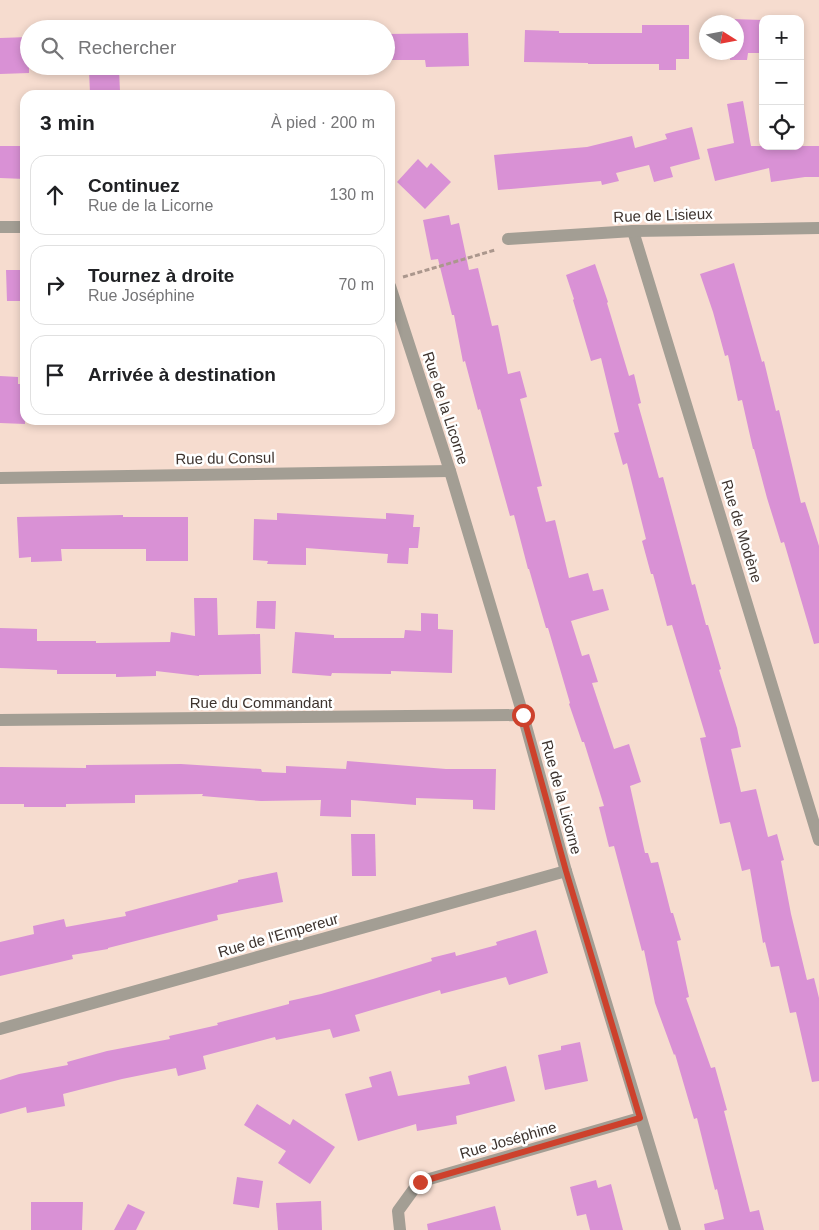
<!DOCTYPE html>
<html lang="fr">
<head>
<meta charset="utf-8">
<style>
	body { margin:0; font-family:Arial,sans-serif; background:#f6f6f6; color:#202124 }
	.controls { position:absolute; right:15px; top:15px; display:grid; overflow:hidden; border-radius:10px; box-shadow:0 2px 8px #0003 }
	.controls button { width:45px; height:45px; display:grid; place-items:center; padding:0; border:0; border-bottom:1px solid #e0e0e0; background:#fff; color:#202124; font:25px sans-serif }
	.compass { position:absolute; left:699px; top:15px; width:45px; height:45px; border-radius:50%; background:#fff; box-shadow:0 2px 8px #0003; rotate:101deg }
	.stop { position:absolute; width:15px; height:15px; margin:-11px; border:4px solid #cd412c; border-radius:50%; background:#fff }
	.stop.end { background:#cd412c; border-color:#fff; box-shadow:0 1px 5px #0008 }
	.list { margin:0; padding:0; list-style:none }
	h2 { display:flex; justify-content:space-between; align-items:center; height:65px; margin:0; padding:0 20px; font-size:21px }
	h2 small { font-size:16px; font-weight:400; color:#757577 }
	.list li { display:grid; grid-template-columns:32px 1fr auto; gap:15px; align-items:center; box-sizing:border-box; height:80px; margin:0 10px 10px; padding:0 10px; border:1px solid #e0e0e0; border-radius:15px }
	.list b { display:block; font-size:19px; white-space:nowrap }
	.list p { margin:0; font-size:16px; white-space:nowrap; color:#757577 }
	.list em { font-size:16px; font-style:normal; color:#757577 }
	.icon { flex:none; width:28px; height:28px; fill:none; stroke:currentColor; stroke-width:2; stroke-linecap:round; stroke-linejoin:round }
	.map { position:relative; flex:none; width:819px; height:1230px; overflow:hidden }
	.search { position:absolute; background:#fff; box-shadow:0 2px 8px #0003; left:20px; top:20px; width:375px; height:55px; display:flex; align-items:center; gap:12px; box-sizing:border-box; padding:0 18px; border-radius:28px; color:#757577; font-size:19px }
	.panel { position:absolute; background:#fff; box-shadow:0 2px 8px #0003; left:20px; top:90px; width:375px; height:335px; border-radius:15px }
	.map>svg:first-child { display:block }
	.building { fill:#d991d5 }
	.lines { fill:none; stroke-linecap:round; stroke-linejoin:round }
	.path { stroke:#ab978d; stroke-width:3; stroke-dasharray:5 2.5; stroke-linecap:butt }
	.minor { stroke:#a39e94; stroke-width:12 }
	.route { stroke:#cd412c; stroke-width:6 }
	.labels { text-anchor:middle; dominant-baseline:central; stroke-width:5; stroke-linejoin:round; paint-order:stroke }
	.street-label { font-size:15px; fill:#3d332e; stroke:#fff }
</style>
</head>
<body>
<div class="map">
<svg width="819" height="1230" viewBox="0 0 819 1230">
	<rect width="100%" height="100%" fill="#f6dccf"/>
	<g class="building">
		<path d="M731 19 763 20V53H748L747 60H730V52H736V22H731Z"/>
		<path d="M642 25H689V59H676V70H659V64H588V63L524 62 525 30 559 31V33H642Z"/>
		<path d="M468 33 469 66 426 67 425 60H386V34Z"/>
		<path d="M29 37V73L0 74V38Z"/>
		<path d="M119 69 120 92 90 93 89 70Z"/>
		<path d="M743 101 751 146H819V177H805L771 182 769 168 715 181 707 149 734 143 727 104Z"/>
		<path d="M692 127 700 159 670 167 673 177 654 182 649 165 616 173 619 181 602 185 601 181 498 190 494 155 587 147 632 136 635 148 667 139 665 134Z"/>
		<path d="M0 146H25V179L0 178Z"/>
		<path d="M418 159 427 168 431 163 451 182 425 209 397 182Z"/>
		<path d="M449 215 451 225 459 223 469 270 478 268 492 326 498 325 508 374 520 371 527 397 520 399 542 486 537 487 546 522 555 520 569 578 588 573 593 591 603 589 609 610 571 621 582 656 589 654 598 682 592 683 614 749 629 744 641 782 630 786 645 853H648L651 863 658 862 671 913H673L681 940 677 941 689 997 686 998 711 1068 715 1067 727 1110 724 1111 750 1212 759 1210 764 1230H705L704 1224 724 1219 717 1189 715 1190 697 1118 694 1119 675 1054 674 1055 655 1003 644 950 642 951 614 846 609 847 599 807 604 806 584 742H582L569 704 570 703 548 628H546L529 569H528L514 515 510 516 480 409 478 410 465 361 463 362 454 315H452L438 259 431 260 423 220Z"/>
		<path d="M734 263 762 362 764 361 776 411 779 410 801 503 805 502 819 546V643L814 644 784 542 781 543 767 498 754 449H753L742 400 738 401 728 355 725 356 713 312 700 274Z"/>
		<path d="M595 264 608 302 607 303 629 376 634 374 641 403 638 404 659 478 663 477 692 585 695 584 706 625H708L721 669 719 670 737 728 741 747 731 749 741 792 756 789 768 837 777 834 784 860 781 861 791 914 807 980 814 978 819 998V1081L812 1082 796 1012 790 1013 779 966 771 967 765 942 763 943 750 869 742 871 730 822 720 824 700 738 706 737 672 625 667 626 653 574H651L642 541 646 539 627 463 623 465 614 433 619 432 601 358 591 361 573 300 574 299 566 275Z"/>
		<path d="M6 270H25V301H7Z"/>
		<path d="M0 376 18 377V384H25V424L0 423Z"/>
		<path d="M277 513 386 519V513L414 515 413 527H420L418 548H409L408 564 387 563 388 554 306 548V565L267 564 268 561 253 560 254 519 277 520Z"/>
		<path d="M123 515V517H188V561H146V549H61L62 561 31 562V557L19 558 17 517Z"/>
		<path d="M194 598H217L218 635 260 634 261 674 199 675V676L156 671V676L116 677V674H57V670L0 668V628L37 629V641H96V643L170 642 171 632 195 636Z"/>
		<path d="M257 601H276L275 629 256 628Z"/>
		<path d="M421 613 438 614V629L453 630 452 673 391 671V674L332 673 331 676 292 673 295 632 334 635V638H404L405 630 421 631Z"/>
		<path d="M347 761 446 769H496L495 810 473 809V800L416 798V805L351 800V817L320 816 321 800 261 801 202 796 203 794 135 795V803L66 804V807H24V804H0V767L86 768V765L181 764 261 769 262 772 286 773V766L346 769Z"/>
		<path d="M351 834H375L376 876H352Z"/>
		<path d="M277 872 283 902 217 915 218 920 108 948V949L72 955 73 959 0 976V942L34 934 33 926 64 919 66 927 126 916 125 912 238 882V880Z"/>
		<path d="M536 930 548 973 509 985 506 977 441 994 440 990 355 1015 360 1031 333 1038 330 1029 276 1040 275 1037 203 1056 206 1069 178 1076 176 1068 122 1079 63 1094 65 1106 27 1113 26 1107 0 1114V1080L19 1074 68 1065 67 1062 107 1051 170 1039 169 1036 218 1025 217 1023 289 1004V1001L321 994 373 979 432 961 431 958 455 952 456 956 497 945 496 942Z"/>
		<path d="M580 1042 588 1081 545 1090 538 1055 561 1050V1046Z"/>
		<path d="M506 1066 515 1101 456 1116 457 1124 417 1131 416 1124 358 1141 345 1094 372 1087 369 1077 391 1071 398 1096 470 1084 468 1076Z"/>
		<path d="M257 1104 290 1125 293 1119 335 1147 310 1184 278 1163 286 1151 244 1125Z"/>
		<path d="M237 1177 263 1181 259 1208 233 1204Z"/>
		<path d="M596 1180 598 1188 611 1184 623 1230H590L586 1214 577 1216 570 1187Z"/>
		<path d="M321 1201 322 1230H278L276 1203Z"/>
		<path d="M31 1202H83L82 1230H31Z"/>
		<path d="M128 1204 145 1212 136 1230H114Z"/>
		<path d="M495 1206 501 1230H428L427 1224Z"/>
	</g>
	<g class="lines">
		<path class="path" d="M403 277 495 250"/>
		<g class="minor">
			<path d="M0 227H25"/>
			<path d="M633 231 819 840"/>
			<path d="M508 239 633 231 819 228"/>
			<path d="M390 286 450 471 523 715 566 871 675 1230"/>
			<path d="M0 478 450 471"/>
			<path d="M0 720 523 715"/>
			<path d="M0 1029 566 871"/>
			<path d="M400 1230 398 1211 419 1182 640 1118"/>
		</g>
	</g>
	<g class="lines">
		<path class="route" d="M420 1182 640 1118 566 871 523 715"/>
	</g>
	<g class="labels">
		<g class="street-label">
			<text transform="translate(663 215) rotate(-2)">Rue de Lisieux</text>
			<text transform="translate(446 408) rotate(72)">Rue de la Licorne</text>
			<text transform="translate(225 458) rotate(-1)">Rue du Consul</text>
			<text transform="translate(742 531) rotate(73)">Rue de Modène</text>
			<text x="261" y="702">Rue du Commandant</text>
			<text transform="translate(562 797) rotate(75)">Rue de la Licorne</text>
			<text transform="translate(278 935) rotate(-16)">Rue de l'Empereur</text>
			<text transform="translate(508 1140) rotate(-16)">Rue Joséphine</text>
		</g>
	</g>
</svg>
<div class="controls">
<button>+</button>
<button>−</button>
<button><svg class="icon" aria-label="locate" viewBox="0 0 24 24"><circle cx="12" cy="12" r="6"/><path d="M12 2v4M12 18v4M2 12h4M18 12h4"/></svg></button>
</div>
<svg class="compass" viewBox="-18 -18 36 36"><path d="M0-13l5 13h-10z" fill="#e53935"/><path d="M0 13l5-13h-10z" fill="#757577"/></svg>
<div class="stop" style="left:523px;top:715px"></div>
<div class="stop end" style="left:420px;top:1182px"></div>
<div class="search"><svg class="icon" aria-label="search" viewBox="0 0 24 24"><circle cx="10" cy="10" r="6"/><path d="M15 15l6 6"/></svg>Rechercher</div>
<section class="panel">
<h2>3 min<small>À pied · 200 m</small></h2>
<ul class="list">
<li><svg class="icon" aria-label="ahead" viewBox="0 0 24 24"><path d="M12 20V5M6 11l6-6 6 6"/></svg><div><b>Continuez</b><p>Rue de la Licorne</p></div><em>130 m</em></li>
<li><svg class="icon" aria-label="right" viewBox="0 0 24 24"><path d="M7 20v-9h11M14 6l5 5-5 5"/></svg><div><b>Tournez à droite</b><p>Rue Joséphine</p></div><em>70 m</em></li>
<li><svg class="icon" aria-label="arrive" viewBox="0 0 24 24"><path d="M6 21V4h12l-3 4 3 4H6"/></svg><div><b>Arrivée à destination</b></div></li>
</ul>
</section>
</div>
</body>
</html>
